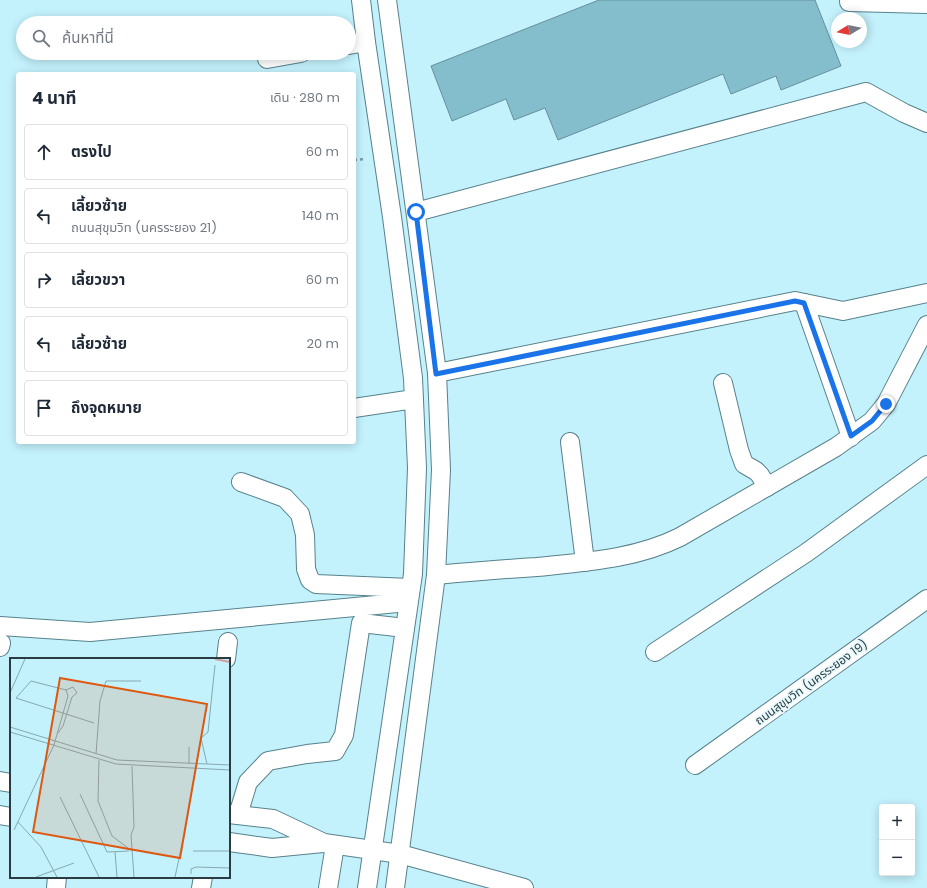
<!DOCTYPE html>
<html lang="th">
<head>
<meta charset="utf-8">
<style>
	body { margin:0; font-family:Poppins,"Noto Sans Thai",sans-serif; background:#f2f2f3; color:#1f2937 }
	.controls { position:absolute; right:12px; bottom:12px; display:grid; overflow:hidden; border-radius:4px; box-shadow:0 2px 10px #0003 }
	.controls button { width:36px; height:36px; display:grid; place-items:center; padding:0; border:0; border-bottom:1px solid #e0e1e3; background:#fff; color:#1f2937; font:20px sans-serif }
	.compass { position:absolute; left:831px; top:12px; width:36px; height:36px; border-radius:50%; background:#fff; box-shadow:0 2px 10px #0003; rotate:260deg }
	.stop { position:absolute; width:12px; height:12px; margin:-9px; border:3px solid #1a73e8; border-radius:50%; background:#fff }
	.stop.end { background:#1a73e8; border-color:#fff; box-shadow:0 1px 4px #0008 }
	.list { margin:0; padding:0; list-style:none }
	h2 { display:flex; justify-content:space-between; align-items:center; height:52px; margin:0; padding:0 16px; font-size:17px }
	h2 small { font-size:13px; font-weight:400; color:#747a83 }
	.list li { display:grid; grid-template-columns:26px 1fr auto; gap:12px; align-items:center; box-sizing:border-box; height:56px; margin:0 8px 8px; padding:0 8px; border:1px solid #e0e1e3; border-radius:4px }
	.list b { display:block; font-size:15px; white-space:nowrap }
	.list p { margin:0; font-size:13px; white-space:nowrap; color:#747a83 }
	.list em { font-size:13px; font-style:normal; color:#747a83 }
	.icon { flex:none; width:22px; height:22px; fill:none; stroke:currentColor; stroke-width:2; stroke-linecap:round; stroke-linejoin:round }
	.map { position:relative; flex:none; width:927px; height:888px; overflow:hidden }
	.search { position:absolute; background:#fff; box-shadow:0 2px 10px #0003; left:16px; top:16px; width:340px; height:44px; display:flex; align-items:center; gap:10px; box-sizing:border-box; padding:0 14px; border-radius:22px; color:#747a83; font-size:15px }
	.panel { position:absolute; background:#fff; box-shadow:0 2px 10px #0003; left:16px; top:72px; width:340px; height:372px; border-radius:4px }
	.map>svg:first-child { display:block }
	.building { fill:#84becc; stroke:#65909b }
	.lines { fill:none; stroke-linecap:round; stroke-linejoin:round }
	.minor-casing { stroke:#57828c; stroke-width:20 }
	.path { stroke:#7a9ba3; stroke-width:2.5; stroke-dasharray:3 3; stroke-linecap:butt }
	.minor { stroke:#fff; stroke-width:18 }
	.route { stroke:#1a73e8; stroke-width:5 }
	.labels { text-anchor:middle; dominant-baseline:central; stroke-width:3.5; stroke-linejoin:round; paint-order:stroke }
	.street-label { font-size:12px; fill:#2a3c41; stroke:#e7f9fd }
	.inset-river { fill:none; stroke:#d29d9e; stroke-width:2 }
	.inset-road { fill:none; stroke:#86a9b1; stroke-width:1 }
	.view { fill:#de580f; fill-opacity:0.15; stroke:#de580f; stroke-width:2 }
	.inset-edge { fill:none; stroke:#2a3c41; stroke-width:2 }
</style>
</head>
<body>
<div class="map">
<svg width="927" height="888" viewBox="0 0 927 888">
	<rect width="100%" height="100%" fill="#c3f1fc"/>
	<path class="building" d="M599 0H815L841 66 781 90 776 76 731 94 723 74 558 140 545 108 514 120 506 99 452 121 431 66Z"/>
	<g class="lines">
		<g class="minor-casing">
			<g id="minor">
				<path d="M361 0 366 42 392 217 413 378 417 468 413 574 367 888"/>
				<path d="M387 0 437 373 441 470 436 575 395 888"/>
				<path d="M849 2 927 4"/>
				<path d="M349 45 366 42"/>
				<path d="M267 59 301 53"/>
				<path d="M416 212 866 92 904 113 927 123"/>
				<path d="M804 303 851 437"/>
				<path d="M437 373 795 301 843 311 927 293"/>
				<path d="M723 383 739 450 744 464 756 471 760 475 767 487"/>
				<path d="M354 408 414 399"/>
				<path d="M570 442 585 562"/>
				<path d="M241 482 285 498 300 514 305 535 306 569 310 580 316 584 410 588"/>
				<path d="M436 575C469 572 503 569 537 567 585 562 636 559 680 537L836 447 872 421 886 404 927 325"/>
				<path d="M0 626 90 632 408 602"/>
				<path d="M0 647 1 643"/>
				<path d="M655 652 806 553 927 465"/>
				<path d="M226 659 228 642"/>
				<path d="M695 765 927 599"/>
				<path d="M0 781 11 783"/>
				<path d="M229 814 273 819 324 843 400 854 524 888"/>
				<path d="M0 815 11 817"/>
				<path d="M238 815 248 782 268 761 307 754 335 751 344 735 361 623 405 628"/>
				<path d="M229 842 272 848 323 843"/>
				<path d="M56 888 57 877"/>
				<path d="M201 888 203 877"/>
				<path d="M328 888 335 845"/>
			</g>
		</g>
		<path class="path" d="M354 160 365 159"/>
		<use href="#minor" class="minor"/>
	</g>
	<g class="lines">
		<path class="route" d="M416 212 436 374 795 301 804 303 851 436 872 421 886 404"/>
	</g>
	<g class="labels">
		<g class="street-label">
			<text transform="translate(811 682) rotate(-36)">ถนนสุขุมวิท (นครระยอง 19)</text>
		</g>
	</g>
	<g transform="translate(10 658)">
		<rect width="220" height="220" fill="#c3f1fc"/>
		<path class="inset-river" d="M205 1 220 4"/>
		<path class="inset-road" d="M56 32 21 23 6 40 84 65M0 35 15 1M0 69 107 102 220 107M0 74 106 106 220 112M86 96 90 43 96 23H131M89 102 88 143 102 178 122 193M179 106V89M197 106 191 80 198 74 205 7M122 108 124 169 121 177 124 219M70 136 97 194 119 193M50 139 89 219M8 164 31 189 47 219M4 172 44 87 58 38 56 32 63 29 67 35 62 39 53 68 48 75M183 193H220M105 194 107 219M181 216V211L186 209 220 210M26 219 64 205M165 219 172 187"/>
		<path class="view" d="M50 20 197 46 170 200 23 174Z"/>
		<rect width="220" height="220" class="inset-edge"/>
	</g>
</svg>
<div class="controls">
<button>+</button>
<button>−</button>
</div>
<svg class="compass" viewBox="-18 -18 36 36"><path d="M0-13l5 13h-10z" fill="#e53935"/><path d="M0 13l5-13h-10z" fill="#747a83"/></svg>
<div class="stop" style="left:416px;top:212px"></div>
<div class="stop end" style="left:886px;top:404px"></div>
<div class="search"><svg class="icon" aria-label="search" viewBox="0 0 24 24"><circle cx="10" cy="10" r="6"/><path d="M15 15l6 6"/></svg>ค้นหาที่นี่</div>
<section class="panel">
<h2>4 นาที<small>เดิน · 280 m</small></h2>
<ul class="list">
<li><svg class="icon" aria-label="ahead" viewBox="0 0 24 24"><path d="M12 20V5M6 11l6-6 6 6"/></svg><div><b>ตรงไป</b></div><em>60 m</em></li>
<li><svg class="icon" aria-label="left" viewBox="0 0 24 24"><path d="M17 20v-9H6M10 6l-5 5 5 5"/></svg><div><b>เลี้ยวซ้าย</b><p>ถนนสุขุมวิท (นครระยอง 21)</p></div><em>140 m</em></li>
<li><svg class="icon" aria-label="right" viewBox="0 0 24 24"><path d="M7 20v-9h11M14 6l5 5-5 5"/></svg><div><b>เลี้ยวขวา</b></div><em>60 m</em></li>
<li><svg class="icon" aria-label="left" viewBox="0 0 24 24"><path d="M17 20v-9H6M10 6l-5 5 5 5"/></svg><div><b>เลี้ยวซ้าย</b></div><em>20 m</em></li>
<li><svg class="icon" aria-label="arrive" viewBox="0 0 24 24"><path d="M6 21V4h12l-3 4 3 4H6"/></svg><div><b>ถึงจุดหมาย</b></div></li>
</ul>
</section>
</div>
</body>
</html>
